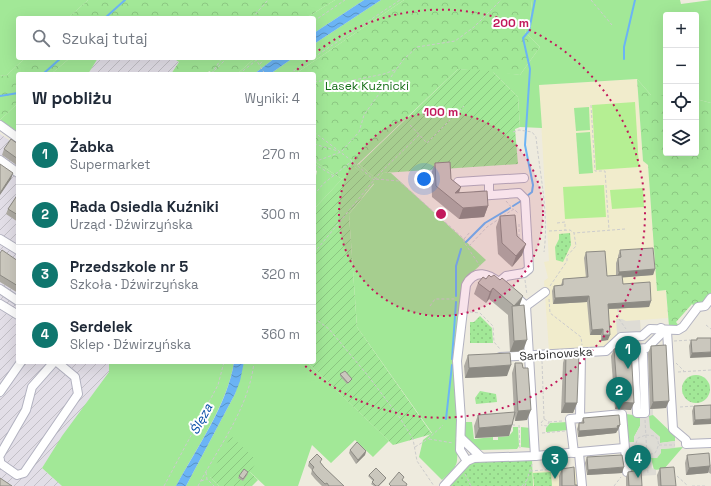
<!DOCTYPE html>
<html lang="pl">
<head>
<meta charset="utf-8">
<style>
	body { margin:0; font-family:"Space Grotesk",sans-serif; background:#f6f6f7; color:#1f2937 }
	.controls { position:absolute; right:12px; top:12px; display:grid; overflow:hidden; border-radius:4px; box-shadow:0 4px 16px #0002 }
	.controls button { width:36px; height:36px; display:grid; place-items:center; padding:0; border:0; border-bottom:1px solid #e0e1e3; background:#fff; color:#1f2937; font:20px sans-serif }
	.you { position:absolute; left:424px; top:179px; width:14px; height:14px; margin:-10px; border:3px solid #fff; border-radius:50%; background:#1a73e8; box-shadow:0 0 0 6px #1a73e833 }
	.badge { display:grid; place-items:center; width:26px; height:26px; border-radius:50%; background:#0f766e; color:#fff; font-size:13px; font-weight:700 }
	.pin { position:absolute; translate:-50% -33px; filter:drop-shadow(0 1px 2px #0008) }
	.pin::after { content:''; position:absolute; top:21px; width:14px; height:12px; background:inherit; clip-path:polygon(0 0,100% 0,50% 100%) }
	.list { margin:0; padding:0; list-style:none }
	h2 { display:flex; justify-content:space-between; align-items:center; height:52px; margin:0; padding:0 16px; font-size:17px }
	h2 small { font-size:13px; font-weight:400; color:#747a83 }
	.list li { display:grid; grid-template-columns:26px 1fr auto; gap:12px; align-items:center; box-sizing:border-box; height:60px; padding:0 16px; border-top:1px solid #e0e1e3 }
	.list b { display:block; font-size:15px; white-space:nowrap }
	.list p { margin:0; font-size:13px; white-space:nowrap; color:#747a83 }
	.list em { font-size:13px; font-style:normal; color:#747a83 }
	.icon { flex:none; width:22px; height:22px; fill:none; stroke:currentColor; stroke-width:2; stroke-linecap:round; stroke-linejoin:round }
	.map { position:relative; flex:none; width:711px; height:486px; overflow:hidden }
	.search { position:absolute; background:#fff; box-shadow:0 4px 16px #0002; left:16px; top:16px; width:300px; height:44px; display:flex; align-items:center; gap:10px; box-sizing:border-box; padding:0 14px; border-radius:4px; color:#747a83; font-size:15px }
	.panel { position:absolute; background:#fff; box-shadow:0 4px 16px #0002; left:16px; top:72px; width:300px; height:292px; border-radius:4px }
	.map>svg:first-child { display:block }
	.industrial { fill:url(#industrial-furrows) }
	.education { fill:#f1eccc }
	.grass { fill:#a2e897 }
	.forest { fill:url(#forest-crowns) }
	.park { fill:url(#park-dots) }
	.garden { fill:url(#garden-furrows) }
	.pitch { fill:#b5ef93 }
	.plaza { fill:#dedcd5 }
	.water { fill:url(#water-waves) }
	.lines { fill:none; stroke-linecap:round; stroke-linejoin:round }
	.stream { stroke:#6bb4f5; stroke-width:2 }
	.minor-casing { stroke:#b2b2c0; stroke-width:10 }
	.path { stroke:#ccc; stroke-width:1; stroke-dasharray:3 2; stroke-linecap:butt }
	.minor { stroke:#fff; stroke-width:8 }
	.wall { fill:#aeaba3 }
	.shaded-wall { fill:#8d8b84 }
	.building { fill:#cac7bd; stroke:#8d8b84 }
	.ring { fill:none; stroke:#c2185b; stroke-width:2; stroke-dasharray:2 4 }
	.labels { text-anchor:middle; dominant-baseline:central; stroke-width:4; stroke-linejoin:round; paint-order:stroke }
	.park-label { font-size:12px; fill:#166e17; stroke:#fff }
	.street-label { font-size:12px; fill:#2c2c2c; stroke:#fff }
	.water-label { font-size:13px; font-style:italic; fill:#064da6; stroke:#fff }
	.centre { fill:#c2185b; stroke:#fff; stroke-width:2 }
	.ring-label { font-size:12px; text-anchor:middle; font-weight:bold; fill:#c2185b; stroke:#fff; stroke-width:4; stroke-linejoin:round; paint-order:stroke }
</style>
</head>
<body>
<div class="map">
<svg width="711" height="486" viewBox="0 0 711 486">
	<defs>
		<pattern id="industrial-furrows" width="10" height="10" patternUnits="userSpaceOnUse"><rect width="10" height="10" fill="#e2dee7"/><path d="M-1 1l2-2M0 10L10 0M9 11l2-2" fill="none" stroke="#c2bfc6"/></pattern>
		<pattern id="forest-crowns" width="20" height="18" patternUnits="userSpaceOnUse"><rect width="20" height="18" fill="#a2e897"/><path d="M2 6a3 3 0 1 1 6 0M12 15a3 3 0 1 1 6 0" fill="none" stroke="#8cc782"/></pattern>
		<pattern id="park-dots" width="8" height="8" patternUnits="userSpaceOnUse"><rect width="8" height="8" fill="#a2e897"/><path d="M2 2h.1M6 6h.1" fill="none" stroke="#8cc782" stroke-width="1.8" stroke-linecap="round"/></pattern>
		<pattern id="garden-furrows" width="10" height="10" patternUnits="userSpaceOnUse"><rect width="10" height="10" fill="#a2e897"/><path d="M-1 1l2-2M0 10L10 0M9 11l2-2" fill="none" stroke="#8cc782"/></pattern>
		<pattern id="water-waves" width="16" height="10" patternUnits="userSpaceOnUse"><rect width="16" height="10" fill="#6bb4f5"/><path d="M0 5q4-4 8 0t8 0" fill="none" stroke="#5893c7"/></pattern>
	</defs>
	<rect width="100%" height="100%" fill="#eeebde"/>
	<g class="industrial">
		<path d="M98 58H173L179 62 171 74H88Z"/>
		<path d="M0 134 18 146V362H109V372L42 468 62 486H0Z"/>
	</g>
	<g class="education">
		<path d="M637 79 643 161 648 165 657 291 666 290 668 318 640 320 641 333 607 347 549 351 544 281 548 278 544 262 549 261 539 85Z"/>
		<path d="M577 468 578 486H533L532 472Z"/>
	</g>
	<g class="grass">
		<path d="M0 0H88L68 18H18V58H25L6 76 0 75Z"/>
		<path d="M335 0H364L314 33V18H306Z"/>
		<path d="M381 0H404L295 74H270L293 58H314V44Z"/>
		<path d="M532 0H680L681 4 711 0V103L696 99V15H666V95H651L637 79 539 85 542 128 520 127 518 97 492 71 520 75 540 47 525 32 530 19Z"/>
		<path d="M70 58H98L88 74H51Z"/>
		<path d="M255 58H275L254 74H237Z"/>
		<path d="M18 103V132L0 120Z"/>
		<path d="M589 107 590 130 576 131 574 108Z"/>
		<path d="M590 132 593 173 579 174 576 133Z"/>
		<path d="M314 161 342 179 314 209V185L317 171 314 169Z"/>
		<path d="M359 164 375 178H379L383 173H391L486 260 464 280 454 363 459 440C454 464 464 461 442 480L419 457 423 440 432 433 357 327 349 214 374 184 354 166Z"/>
		<path d="M109 362H234C228 403 196 449 176 486H62L42 468 62 436 109 372Z"/>
		<path d="M244 362H307L389 441 373 457 355 440 331 463 312 445 298 486H265L250 472 210 477 219 486H186L235 394Z"/>
		<path d="M626 414 640 416V426L634 437V442L626 443 624 430 628 427Z"/>
		<path d="M649 415H653L675 436V441L660 443V437L649 428Z"/>
		<path d="M465 422H472L474 439 493 437V440H498V437L509 436 513 431V427H518L519 446 517 449 478 450 464 437Z"/>
		<path d="M568 422 569 430 546 432V428L550 423Z"/>
		<path d="M521 427 531 428 532 446 530 448 521 447Z"/>
		<path d="M683 447 664 469 654 470 651 458H657L661 449Z"/>
		<path d="M627 451H635V454L642 458 643 468 639 473 632 474 631 459 627 457Z"/>
	</g>
	<g class="forest">
		<path d="M88 0H335L306 18H68Z"/>
		<path d="M404 0H532L530 19 525 32 540 47 520 75 458 69 342 179 314 161V74H295Z"/>
		<path d="M25 58H70L51 74H18V103L0 120V75L6 76Z"/>
		<path d="M173 58H255L237 74H214L209 71 207 74H171L179 62Z"/>
		<path d="M637 79 651 95H666V153H696V99L711 103V296L704 303 695 307 692 304 676 322 679 326 678 327 669 326 666 290 657 291 648 165 643 161Z"/>
	</g>
	<g class="park">
		<path d="M570 233 571 245 563 262 556 260 555 247 559 239V234Z"/>
		<path d="M480 316 492 328 493 343H470V322H474Z"/>
		<circle cx="696" cy="389" r="14"/>
		<path d="M480 391 496 394 497 402 476 404 475 398Z"/>
		<path d="M532 459 533 486H450L468 465 476 461Z"/>
		<path d="M551 472 552 486H534L533 473Z"/>
	</g>
	<g class="garden">
		<path d="M458 69 492 71 518 97 520 127 515 129 518 164 383 173 379 178H375L359 164Z"/>
		<path d="M354 166 374 183 349 214 357 327 432 434 393 445 307 362H314V209Z"/>
		<path d="M231 436 257 461 250 472 258 480 252 486H219L210 477Z"/>
	</g>
	<g class="pitch">
		<path d="M635 102 639 167 596 170 592 105Z"/>
		<path d="M604 185 606 217 565 219 563 187Z"/>
		<path d="M643 188 644 207 612 209 610 190Z"/>
	</g>
	<g class="plaza">
		<path d="M616 319H622L626 321 640 320 641 333 618 335 617 333Z"/>
		<path d="M653 409V415L649 416 650 428 660 437V443L675 441V448L661 449V453L657 458H651L652 468 656 470V475L639 476 643 468 642 458 635 454 634 451H627L626 443 634 442V437L640 426V416H633L632 410Z"/>
	</g>
	<g class="water">
		<path d="M364 0H381L314 44V33Z"/>
		<path d="M275 58H293L270 74H254Z"/>
		<path d="M234 362H244L240 381 235 394 186 486H176C196 449 228 404 234 362Z"/>
	</g>
	<g class="lines">
		<g class="stream">
			<path d="M105 18 125 0"/>
			<path d="M624 59V47L635 0"/>
			<path d="M43 74 61 58"/>
			<path d="M0 96 18 93"/>
			<path d="M527 196 532 192 533 185 525 145 530 69 523 38 529 31 535 0"/>
			<path d="M513 206 521 201"/>
			<path d="M466 242 485 223 510 208"/>
			<path d="M456 296V266L461 249"/>
			<path d="M452 359 456 302"/>
			<path d="M446 419 452 365"/>
		</g>
		<g class="minor-casing">
			<g id="minor">
				<path d="M0 125 18 138"/>
				<path d="M0 160 18 173"/>
				<path d="M489 180 524 178"/>
				<path d="M458 182 489 180V195"/>
				<path d="M477 196 519 193 525 199 529 269 524 273 506 276 499 282"/>
				<path d="M0 239 18 250"/>
				<path d="M0 289 18 301"/>
				<path d="M514 295 526 306 535 456"/>
				<path d="M0 304 18 315"/>
				<path d="M526 306 545 292"/>
				<path d="M667 331 673 429 686 440V444L711 443"/>
				<path d="M621 350 647 348 662 333 661 328"/>
				<path d="M634 354 637 413H645L643 354"/>
				<path d="M500 357 606 351 621 337 642 336 650 329 678 330 683 327 698 307 705 306 711 298"/>
				<path d="M0 392 21 362"/>
				<path d="M580 418 581 353"/>
				<path d="M461 438 481 457"/>
				<path d="M574 453 570 419 622 414 627 472"/>
				<path d="M579 453 582 486"/>
				<path d="M0 455 26 410 32 387 54 362"/>
				<path d="M0 460V463L17 475 24 473 78 394 75 377 57 362"/>
				<path d="M467 461 460 450 461 420 457 361 466 285C475 268 489 274 500 283"/>
				<path d="M444 486 467 461 474 458 535 456 624 448"/>
			</g>
		</g>
		<g class="path">
			<path d="M591 0 612 25"/>
			<path d="M252 18 268 0"/>
			<path d="M314 21 345 0"/>
			<path d="M255 58 265 74"/>
			<path d="M260 64 265 58"/>
			<path d="M211 74 227 58"/>
			<path d="M213 74V71L222 58"/>
			<path d="M239 74 259 58"/>
			<path d="M289 74 400 0"/>
			<path d="M314 82 327 80 339 83 384 74 397 69"/>
			<path d="M591 105 595 171H605L609 230"/>
			<path d="M410 125 427 143 464 106"/>
			<path d="M314 132 352 161 374 180"/>
			<path d="M513 132 519 130 532 132 536 137C540 175 549 214 544 252"/>
			<path d="M314 144 338 151"/>
			<path d="M314 162 341 152 359 132 364 115 403 60 417 47 455 41 474 27 501 0"/>
			<path d="M314 164 334 176"/>
			<path d="M376 179 399 181 464 239V242L480 266"/>
			<path d="M314 195 323 184 352 161"/>
			<path d="M506 201 513 209"/>
			<path d="M503 216 514 209 518 213"/>
			<path d="M557 223 565 222V230"/>
			<path d="M549 231 570 230 574 233"/>
			<path d="M519 237V223"/>
			<path d="M464 239 470 232"/>
			<path d="M469 246 487 227 499 219"/>
			<path d="M314 253 379 174 419 135"/>
			<path d="M525 280 527 295"/>
			<path d="M550 286 567 261V256L576 246 574 233 625 229"/>
			<path d="M549 299 550 313 581 337 582 345"/>
			<path d="M430 306 435 299H456"/>
			<path d="M618 309 619 319 626 329"/>
			<path d="M470 312 480 313 493 326 494 342 500 349"/>
			<path d="M314 318 329 329 369 377 400 418 413 439 417 461 434 486"/>
			<path d="M706 325 711 329"/>
			<path d="M674 341 691 340"/>
			<path d="M542 361 544 419"/>
			<path d="M676 363 684 371"/>
			<path d="M678 372 711 370"/>
			<path d="M680 407 695 406"/>
			<path d="M645 420 648 474"/>
			<path d="M549 422 562 421"/>
			<path d="M541 423 544 419 549 422 547 426 541 425"/>
			<path d="M512 425H517"/>
			<path d="M519 425 520 449"/>
			<path d="M542 433 565 431"/>
			<path d="M646 435 655 436C660 442 659 446 655 453L648 455 639 453 635 446 638 438Z"/>
			<path d="M429 439 453 443"/>
			<path d="M659 445H675"/>
			<path d="M415 447 428 439 443 425"/>
			<path d="M530 471 569 468"/>
			<path d="M206 472 207 479 214 486"/>
			<path d="M465 474 471 486"/>
			<path d="M677 476 688 486"/>
			<path d="M201 481 207 479"/>
			<path d="M164 486 218 385 224 362"/>
			<path d="M198 486C219 446 249 408 254 362"/>
			<path d="M522 486 526 481"/>
			<path d="M525 486 532 464"/>
			<path d="M614 486 621 477"/>
			<path d="M692 486H706"/>
		</g>
		<use href="#minor" class="minor"/>
	</g>
	<g class="wall">
		<path d="M18 144V166L2 155 4 149Z"/>
		<path d="M435 163 451 179 459 192 488 206 484 217 459 219 432 197 431 174Z"/>
		<path d="M18 194V222L6 214 8 209Z"/>
		<path d="M500 216 517 236 522 255 512 267 498 254 496 227Z"/>
		<path d="M620 250 655 269 653 275 622 277 623 284 651 301 649 307 609 309 608 340 601 341V335H590L587 302 553 304 552 291 554 286 561 285 563 279 586 278 584 258 586 252 607 276 616 275V263L618 258V256Z"/>
		<path d="M0 253 18 261V293L0 282Z"/>
		<path d="M483 277 519 305 523 351 510 352 508 316V315L489 299 486 303 474 294 478 283Z"/>
		<path d="M697 338H711L690 358 689 346 691 340H697Z"/>
		<path d="M651 346 666 408 650 409 648 353Z"/>
		<path d="M614 349 631 410 615 409 611 356Z"/>
		<path d="M566 352 577 403 573 413H561L563 363Z"/>
		<path d="M468 355 507 376 465 378 464 366Z"/>
		<path d="M515 363 527 420 515 421 514 415 512 425 509 436 475 438 474 426 478 415 514 413 512 373Z"/>
		<path d="M340 374 351 381 347 384 340 376Z"/>
		<path d="M711 405 693 425 692 411 694 406Z"/>
		<path d="M583 418 620 425 618 430 617 431 616 433 578 437 577 429 579 423H581Z"/>
		<path d="M350 450 366 451 365 455 356 464 349 453Z"/>
		<path d="M687 455 710 466 708 473 686 475 685 463Z"/>
		<path d="M587 457 622 473 587 475 585 463Z"/>
		<path d="M309 462 321 463 324 467 344 486H322L315 479 311 474 312 470 308 466Z"/>
		<path d="M711 464V474L708 472Z"/>
		<path d="M660 468 676 486H658L657 475Z"/>
		<path d="M562 469 575 485 577 486H559V476Z"/>
		<path d="M628 472 642 486H626V477Z"/>
		<path d="M248 474 243 481 238 478 239 476Z"/>
		<path d="M369 475 386 478 385 480 379 486H374L371 484 373 481 368 476Z"/>
	</g>
	<g class="shaded-wall">
		<path d="M13 173 11 179 0 195V193Z"/>
		<path d="M461 187 457 198 455 193Z"/>
		<path d="M488 206 484 217 459 219 463 208Z"/>
		<path d="M526 244 522 255 512 267 516 256Z"/>
		<path d="M655 269 653 275 617 278 619 272Z"/>
		<path d="M493 288 489 299 486 303 490 292Z"/>
		<path d="M523 296 519 307 514 306Z"/>
		<path d="M589 296 587 302 553 304 555 298Z"/>
		<path d="M651 301 649 307 606 309 608 304Z"/>
		<path d="M603 329 601 335H590L592 330Z"/>
		<path d="M603 335H610L608 340 601 341Z"/>
		<path d="M527 340 523 351 510 352 514 341Z"/>
		<path d="M711 352V357L690 358 692 353Z"/>
		<path d="M511 365 507 376 465 378 469 368Z"/>
		<path d="M669 401 666 408 650 409 653 402Z"/>
		<path d="M618 402 634 403 631 410 615 409Z"/>
		<path d="M565 403H577L573 413H561Z"/>
		<path d="M531 410 527 420 515 421 518 411Z"/>
		<path d="M711 419V424L693 425 695 420Z"/>
		<path d="M512 425 509 436 475 438 479 428Z"/>
		<path d="M620 425 618 430 617 431 616 433 578 437 579 431Z"/>
		<path d="M366 451 365 455 356 464 358 460Z"/>
		<path d="M710 466 708 473 686 475 689 468Z"/>
		<path d="M624 467 622 473 587 475 588 470Z"/>
	</g>
	<g class="building">
		<path d="M11 139 18 144V159L4 149Z"/>
		<path d="M450 162 451 179 461 187 455 193 487 191 488 206 463 208 436 186 435 163Z"/>
		<path d="M0 164 13 173 0 193Z"/>
		<path d="M18 194V215L8 209Z"/>
		<path d="M515 215 517 236 526 244 516 256 502 243 500 216Z"/>
		<path d="M653 248 655 269 619 272 618 258 621 257 620 250Z"/>
		<path d="M2 250 18 261V286L0 275V253Z"/>
		<path d="M605 251 607 276 622 275 623 284 650 282 651 301 608 304 610 335H603V329L592 330 589 296 555 298 554 286 563 285V279L588 277 586 252Z"/>
		<path d="M489 275 491 277 494 275 500 280 502 278 523 296 514 306 524 305 527 340 514 341 512 306H514L493 288 490 292 478 283 483 277 486 279Z"/>
		<path d="M697 338H711V352L692 353 691 340H697Z"/>
		<path d="M666 345 669 401 653 402 651 346Z"/>
		<path d="M631 348 634 403 618 402 614 349Z"/>
		<path d="M566 352 579 353 577 403H565Z"/>
		<path d="M510 353 511 365 469 368 468 355Z"/>
		<path d="M515 363H522L523 368H528L531 410 518 411Z"/>
		<path d="M345 371 352 379 348 383 340 374Z"/>
		<path d="M711 405V419L695 420 694 406Z"/>
		<path d="M515 412 512 425 479 428 478 415Z"/>
		<path d="M619 415 620 425 617 426 618 428 579 431V423H584L583 418Z"/>
		<path d="M357 442 366 451 358 460 350 450Z"/>
		<path d="M709 453 710 466 689 468 687 455Z"/>
		<path d="M317 454 322 459 320 462 324 467 344 486H329L327 483 325 484 316 475 312 470 314 467 309 462Z"/>
		<path d="M622 455 624 467 588 470 587 457Z"/>
		<path d="M574 467 575 485H577V486H562V469Z"/>
		<path d="M674 467 676 486H661L660 468Z"/>
		<path d="M376 468 386 478 378 486H376L372 482 374 480 369 475Z"/>
		<path d="M244 469 248 472 243 479 239 476Z"/>
		<path d="M641 470 642 486H629L628 472Z"/>
		<path d="M399 472 404 477 402 480 407 484 406 486H391L389 484Z"/>
		<path d="M0 478 12 486H0Z"/>
	</g>
	<circle cx="441" cy="214" r="102" fill="#c2185b" fill-opacity=".12"/>
	<g class="ring">
		<circle cx="441" cy="214" r="102"/>
		<path d="M293 74A204 204 0 0 1 309 59M314 54A204 204 0 1 1 302 363"/>
	</g>
	<g class="labels">
		<g class="park-label">
			<text x="367" y="86">Lasek Kuźnicki</text>
		</g>
		<g class="street-label">
			<text transform="translate(556 354) rotate(-4)">Sarbinowska</text>
		</g>
		<g class="water-label">
			<text transform="translate(201 419) rotate(-62)">Ślęza</text>
		</g>
	</g>
	<circle cx="441" cy="214" r="6" class="centre"/>
	<g class="ring-label">
		<text x="511" y="27">200 m</text>
		<text x="441" y="116">100 m</text>
	</g>
</svg>
<div class="controls">
<button>+</button>
<button>−</button>
<button><svg class="icon" aria-label="locate" viewBox="0 0 24 24"><circle cx="12" cy="12" r="6"/><path d="M12 2v4M12 18v4M2 12h4M18 12h4"/></svg></button>
<button><svg class="icon" aria-label="layers" viewBox="0 0 24 24"><path d="M12 4l9 5-9 5-9-5zM3 14l9 5 9-5"/></svg></button>
</div>
<div class="you"></div>
<div class="pin badge" style="left:628px;top:369px">1</div>
<div class="pin badge" style="left:619px;top:410px">2</div>
<div class="pin badge" style="left:555px;top:479px">3</div>
<div class="pin badge" style="left:638px;top:478px">4</div>
<div class="search"><svg class="icon" aria-label="search" viewBox="0 0 24 24"><circle cx="10" cy="10" r="6"/><path d="M15 15l6 6"/></svg>Szukaj tutaj</div>
<section class="panel">
<h2>W pobliżu<small>Wyniki: 4</small></h2>
<ul class="list">
<li><span class="badge">1</span><div><b>Żabka</b><p>Supermarket</p></div><em>270 m</em></li>
<li><span class="badge">2</span><div><b>Rada Osiedla Kuźniki</b><p>Urząd · Dźwirzyńska</p></div><em>300 m</em></li>
<li><span class="badge">3</span><div><b>Przedszkole nr 5</b><p>Szkoła · Dźwirzyńska</p></div><em>320 m</em></li>
<li><span class="badge">4</span><div><b>Serdelek</b><p>Sklep · Dźwirzyńska</p></div><em>360 m</em></li>
</ul>
</section>
</div>
</body>
</html>
